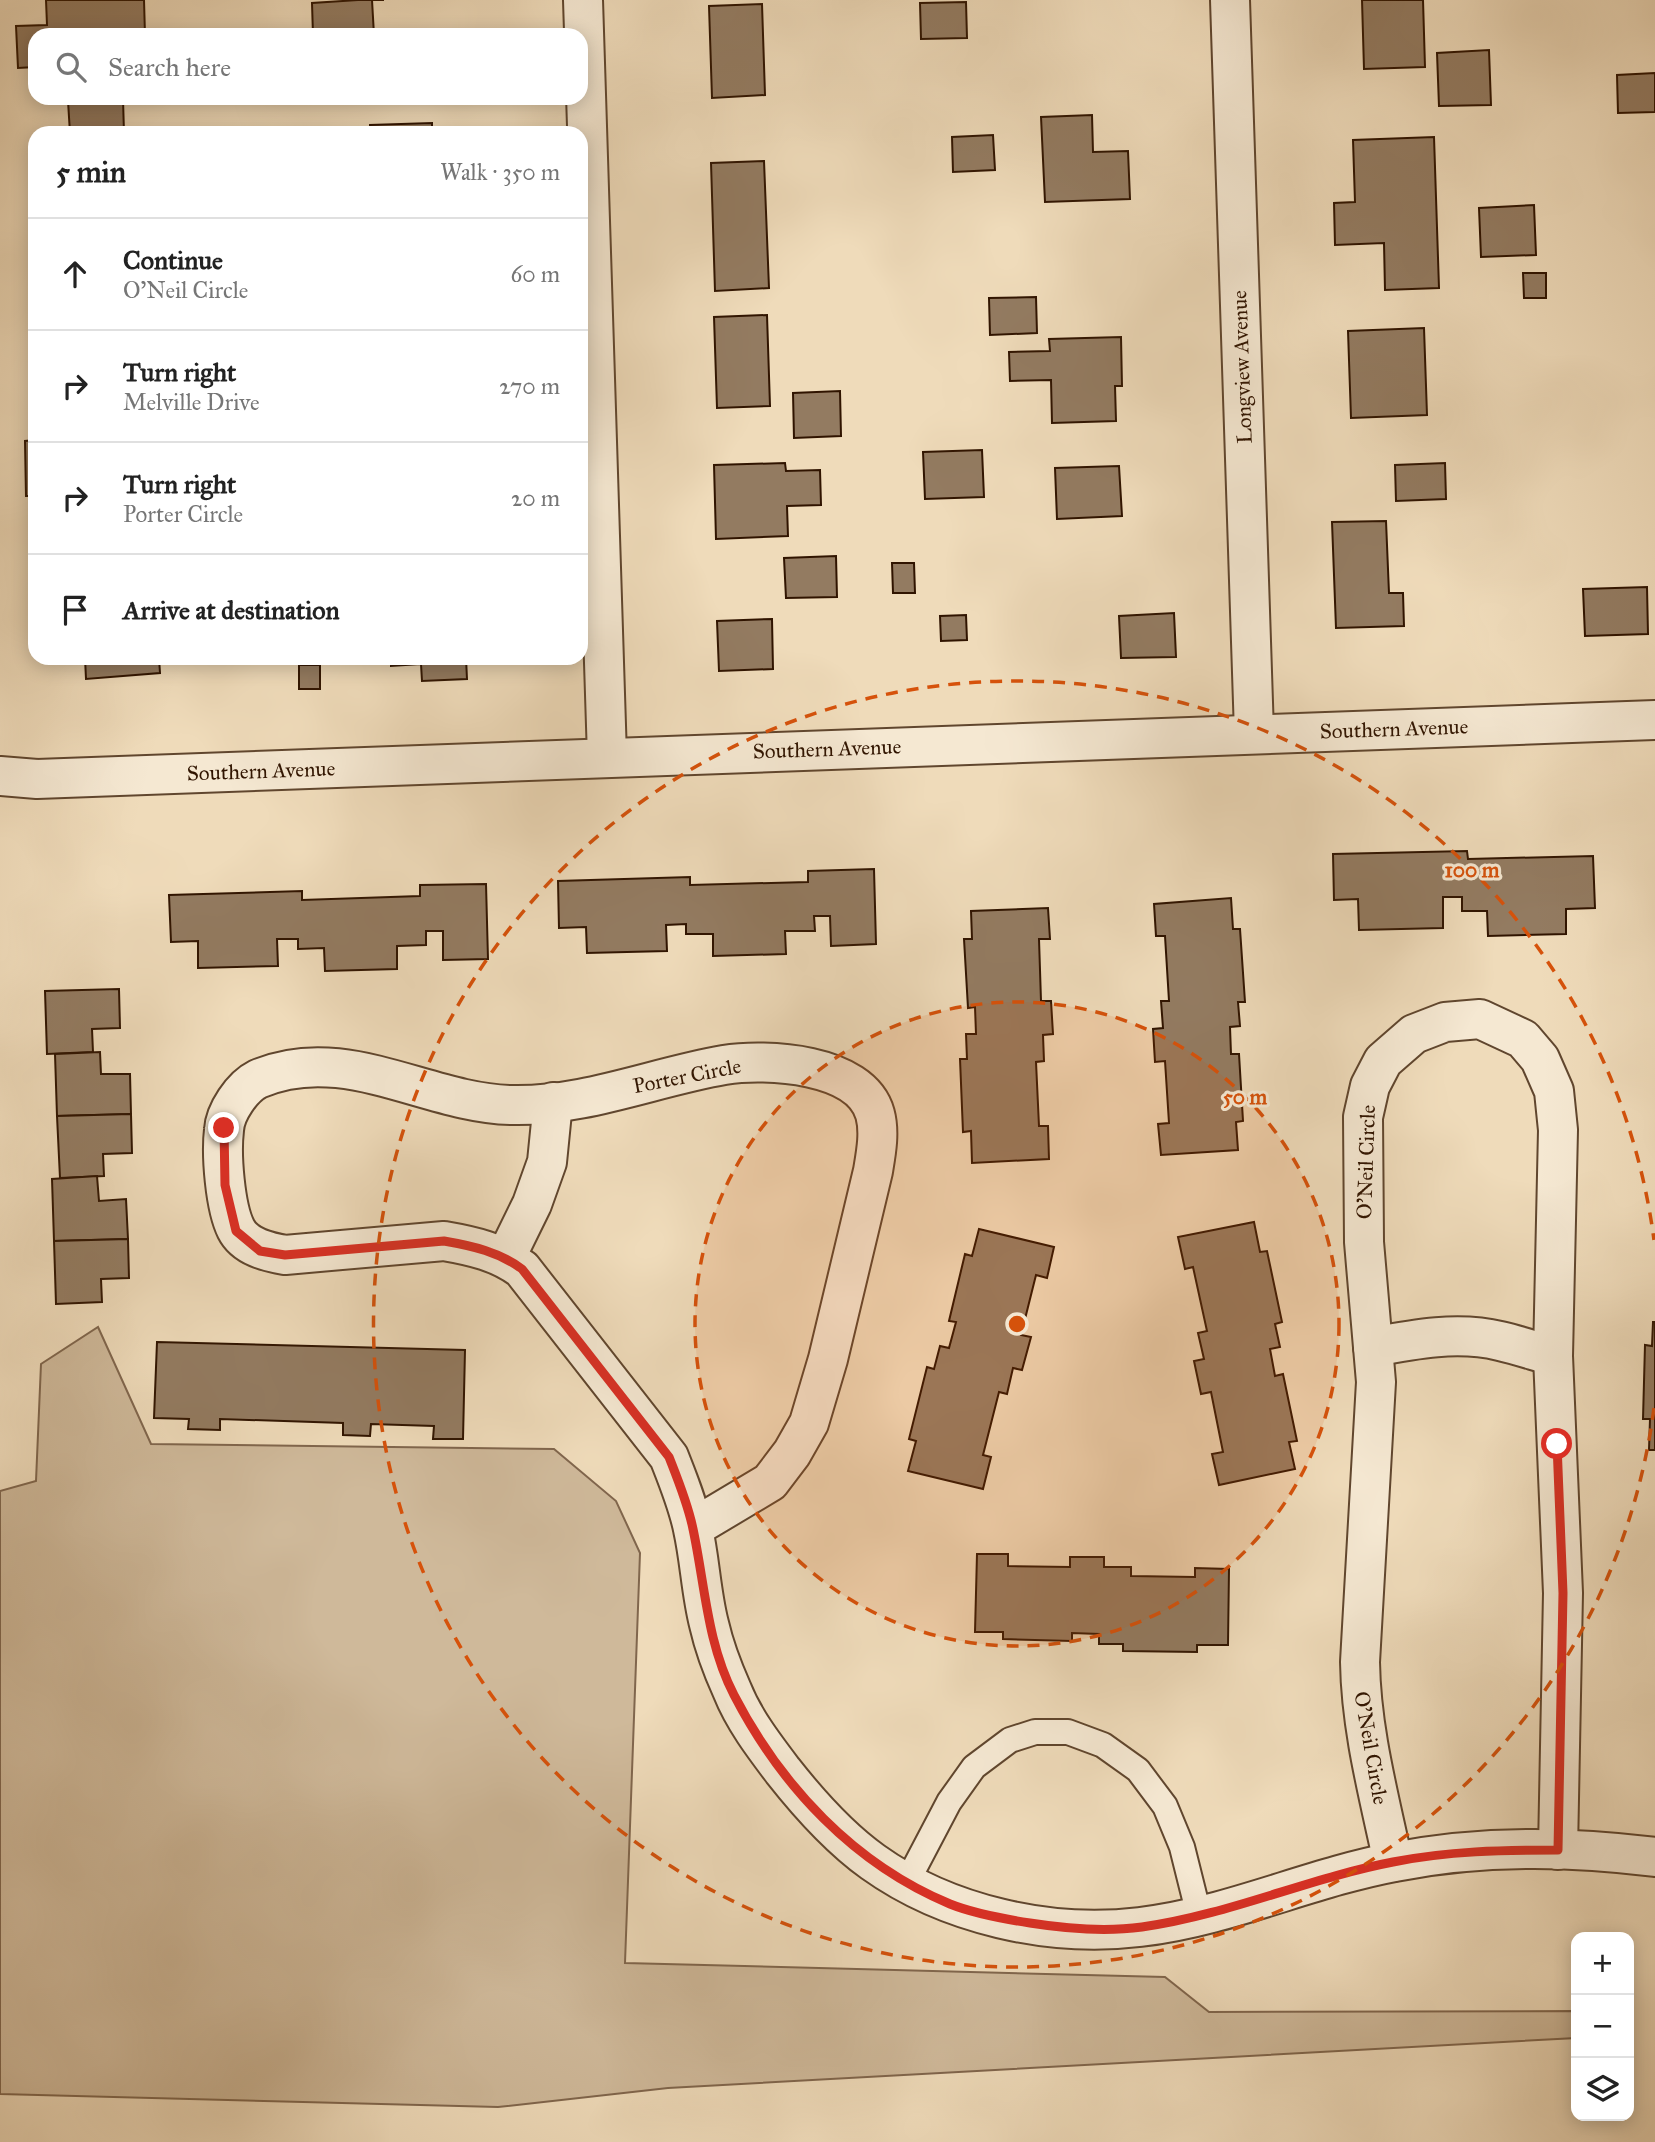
<!DOCTYPE html>
<html lang="en">
<head>
<meta charset="utf-8">
<style>
	body { margin:0; font-family:"IM FELL Great Primer",serif; background:#f2f2f2; color:#222 }
	.controls { position:absolute; right:21px; bottom:21px; display:grid; overflow:hidden; border-radius:14px; box-shadow:0 4px 18px #0003 }
	.controls button { width:63px; height:63px; display:grid; place-items:center; padding:0; border:0; border-bottom:2px solid #e0e0e0; background:#fff; color:#222; font:35px sans-serif }
	.stop { position:absolute; width:21px; height:21px; margin:-16px; border:5px solid #d93025; border-radius:50%; background:#fff }
	.stop.end { background:#d93025; border-color:#fff; box-shadow:0 2px 7px #0008 }
	.list { margin:0; padding:0; list-style:none }
	h2 { display:flex; justify-content:space-between; align-items:center; height:91px; margin:0; padding:0 28px; font-size:30px }
	h2 small { font-size:23px; font-weight:400; color:#767676 }
	.list li { display:grid; grid-template-columns:46px 1fr auto; gap:21px; align-items:center; box-sizing:border-box; height:112px; padding:0 28px; border-top:2px solid #e0e0e0 }
	.list b { display:block; font-size:26px; white-space:nowrap }
	.list p { margin:0; font-size:23px; white-space:nowrap; color:#767676 }
	.list em { font-size:23px; font-style:normal; color:#767676 }
	.icon { flex:none; width:38px; height:38px; fill:none; stroke:currentColor; stroke-width:2; stroke-linecap:round; stroke-linejoin:round }
	.map { position:relative; flex:none; width:1655px; height:2142px; overflow:hidden }
	.search { position:absolute; background:#fff; box-shadow:0 4px 18px #0003; left:28px; top:28px; width:560px; height:77px; display:flex; align-items:center; gap:18px; box-sizing:border-box; padding:0 24px; border-radius:21px; color:#767676; font-size:26px }
	.panel { position:absolute; background:#fff; box-shadow:0 4px 18px #0003; left:28px; top:126px; width:560px; height:539px; border-radius:21px }
	.map>svg:first-child { display:block }
	.green { fill:#cfb99a; stroke:#80664d; stroke-width:2 }
	.building { fill:#937b61; stroke:#301400; stroke-width:2 }
	.lines { fill:none; stroke-linecap:round; stroke-linejoin:round }
	.lane-casing { stroke:#60462e; stroke-width:28 }
	.street-casing { stroke:#60462e; stroke-width:42 }
	.lane { stroke:#f5e8d2; stroke-width:24 }
	.street { stroke:#f5e8d2; stroke-width:38 }
	.route { stroke:#d93025; stroke-width:9 }
	.ring { fill:none; stroke:#d6520b; stroke-width:3.5; stroke-dasharray:12 9 }
	.labels { text-anchor:middle; dominant-baseline:central; stroke-width:6; stroke-linejoin:round; paint-order:stroke }
	.street-label { font-size:21px; fill:#301400; stroke:#f5e8d2 }
	.centre { fill:#d6520b; stroke:#f5e8d2; stroke-width:3.5 }
	.ring-label { font-size:21px; text-anchor:middle; font-weight:bold; fill:#d6520b; stroke:#f5e8d2; stroke-width:6; stroke-linejoin:round; paint-order:stroke }
</style>
</head>
<body>
<div class="map">
<svg width="1655" height="2142" viewBox="0 0 1655 2142">
	<rect width="100%" height="100%" fill="#efdbba"/>
	<filter id="stains"><feTurbulence type="fractalNoise" baseFrequency=".00286" numOctaves="4"/><feColorMatrix values="0 0 0 0 .2 0 0 0 0 .09 0 0 0 0 .02 0 0 0 .5 -.17"/></filter>
	<radialGradient id="worn" r=".72"><stop offset=".6" stop-color="#630" stop-opacity="0"/><stop offset="1" stop-color="#630" stop-opacity=".3"/></radialGradient>
	<path class="green" d="M98 1327 151 1444 554 1449 616 1501 640 1553 625 1963 1165 1977 1209 2012 1576 2011V2038L668 2088 498 2107 0 2094V1491L36 1481 41 1364Z"/>
	<g class="building">
		<path d="M46 0H144L145 35H35V67L18 68 16 26 47 25Z"/>
		<path d="M358 0H384H372L374 35H313L312 3Z"/>
		<path d="M1362 0H1423L1425 67 1364 69Z"/>
		<path d="M966 2 967 38 921 39 920 3Z"/>
		<path d="M762 4 765 95 712 98 709 6Z"/>
		<path d="M1489 50 1491 105 1439 106 1437 53Z"/>
		<path d="M1655 73V112L1618 113 1617 75Z"/>
		<path d="M123 99 124 133H70L68 101Z"/>
		<path d="M1092 115 1093 152 1128 151 1130 199 1045 202 1041 117Z"/>
		<path d="M432 123V133H370V125Z"/>
		<path d="M993 135 995 170 953 172 952 137Z"/>
		<path d="M1434 137 1439 288 1385 290 1384 243 1335 245 1334 203 1355 202 1353 140Z"/>
		<path d="M764 161 769 288 715 291 711 163Z"/>
		<path d="M1534 205 1536 255 1481 257 1479 208Z"/>
		<path d="M1523 273H1546V298H1524Z"/>
		<path d="M1036 297 1037 333 990 335 989 298Z"/>
		<path d="M767 315 770 406 717 408 714 317Z"/>
		<path d="M1424 328 1427 415 1351 418 1348 331Z"/>
		<path d="M1121 337 1122 386H1115L1116 421 1052 423 1051 380 1010 381 1009 352 1050 351 1049 339Z"/>
		<path d="M840 391 841 436 794 438 793 393Z"/>
		<path d="M35 440V496H26L25 441Z"/>
		<path d="M982 450 984 497 925 499 923 452Z"/>
		<path d="M785 463 786 471 820 470 821 505 787 506 788 536 716 539 714 465Z"/>
		<path d="M1445 463 1446 499 1396 501 1395 465Z"/>
		<path d="M1119 466 1122 516 1057 519 1055 468Z"/>
		<path d="M1386 521 1389 593H1403L1404 626 1336 628 1332 522Z"/>
		<path d="M836 556 837 597 786 598 784 558Z"/>
		<path d="M892 563H914L915 593H893Z"/>
		<path d="M1647 587 1648 634 1585 636 1583 589Z"/>
		<path d="M1174 613 1176 657 1121 658 1119 616Z"/>
		<path d="M966 615 967 640 941 641 940 616Z"/>
		<path d="M772 619 773 669 719 671 717 621Z"/>
		<path d="M85 658H159L160 673 86 679Z"/>
		<path d="M391 658H466L467 679 422 681 421 664 391 666Z"/>
		<rect x="299" y="665" width="21" height="24"/>
		<path d="M1467 851 1468 859 1593 856 1595 908 1566 909V934L1488 936 1487 911H1462V897H1443V928L1359 930 1358 899 1334 900 1333 854Z"/>
		<path d="M874 869 876 944 831 946 830 916H814L815 931H785L786 954 713 956V934H686V924L666 925 667 951 587 953 586 927 559 928 558 881 690 877V885L808 882V871Z"/>
		<path d="M486 884 488 959 443 960V931H426V945L397 946V969L325 971 324 948 298 949V939H277L278 966 198 968V941L171 942 169 895 302 891V900L420 896V885Z"/>
		<path d="M1231 898 1233 929H1240L1245 1002H1238L1240 1026 1230 1027 1231 1054H1239L1243 1121 1236 1122 1238 1150 1161 1155 1158 1124 1169 1123 1165 1061 1155 1062 1153 1029 1163 1028 1161 1001H1169L1165 936H1156L1154 904Z"/>
		<path d="M1048 908 1050 939H1039L1041 1001H1051L1053 1034 1043 1035 1044 1061 1036 1062 1039 1126H1048L1049 1159 972 1163 971 1131 963 1132 960 1059H967L966 1034H976L975 1007 968 1008 964 939H972L971 911Z"/>
		<path d="M119 989 120 1028 92 1029 93 1052 47 1054 45 991Z"/>
		<path d="M100 1052 101 1074H130L131 1114 57 1116 55 1054Z"/>
		<path d="M131 1114 132 1153 103 1154 104 1176 60 1178 57 1116Z"/>
		<path d="M97 1176 99 1201 126 1199 128 1239 54 1241 52 1179Z"/>
		<path d="M1254 1222 1260 1252 1267 1251 1282 1322 1275 1324 1280 1347 1270 1349 1275 1376 1283 1374 1297 1441 1289 1442 1295 1469 1219 1485 1212 1454 1223 1452 1211 1392 1201 1394 1194 1361 1204 1359 1198 1333 1207 1331 1193 1267 1185 1269 1178 1237Z"/>
		<path d="M979 1229 1054 1247 1047 1278 1036 1275 1021 1335 1031 1337 1022 1370 1013 1368 1007 1394 999 1392 983 1455 991 1457 983 1489 908 1471 916 1441 909 1439 927 1367 934 1369 940 1346 949 1348 956 1322 949 1321 965 1254 972 1256Z"/>
		<path d="M128 1239 129 1278 101 1279 102 1302 56 1304 54 1241Z"/>
		<path d="M1653 1322H1655V1450H1649L1650 1419H1643L1645 1345 1652 1346Z"/>
		<path d="M157 1342 465 1350 463 1439H433L434 1426 371 1424 370 1436 343 1435V1423L220 1419V1430L188 1429 189 1419 154 1418Z"/>
		<path d="M977 1554H1008V1566L1070 1567V1557H1104V1567H1131V1576L1195 1577V1568L1229 1569 1228 1645H1197V1652L1123 1651V1644H1099V1634L1072 1633V1641L1003 1639V1632H975Z"/>
	</g>
	<g class="lines">
		<g class="lane-casing">
			<path id="lane" d="M907 1882 949 1802 974 1767 1010 1740 1035 1732H1068L1103 1745 1138 1770 1165 1806 1182 1847 1199 1915"/>
		</g>
		<g class="street-casing">
			<g id="street">
				<path d="M583 0 607 757"/>
				<path d="M1230 0 1254 733"/>
				<path d="M0 776 37 779 1655 720"/>
				<path d="M506 1257 532 1204 547 1162 553 1102"/>
				<path d="M1373 1347C1415 1339 1458 1331 1500 1341 1518 1345 1535 1351 1553 1356"/>
				<path d="M693 1528 770 1482 792 1453 809 1423 828 1359 873 1171C876 1153 880 1132 875 1114 861 1063 766 1058 724 1065 654 1077 584 1107 511 1105 426 1103 344 1042 258 1079 242 1087 225 1112 224 1130 221 1155 225 1207 236 1229 245 1247 268 1252 285 1255L444 1241C473 1246 499 1252 522 1269L669 1457C678 1480 688 1504 693 1529 700 1560 701 1593 709 1624 714 1646 723 1670 732 1690 744 1720 764 1746 783 1771 809 1804 838 1837 873 1862 947 1915 1050 1938 1140 1927 1227 1917 1309 1878 1394 1862 1480 1845 1569 1846 1655 1857"/>
				<path d="M1393 1862C1379 1796 1361 1730 1360 1662L1376 1382 1364 1242 1363 1117 1370 1086 1383 1061 1414 1034 1445 1022 1480 1019 1523 1039 1540 1059 1554 1091 1558 1130 1553 1356 1563 1593 1558 1850"/>
			</g>
		</g>
		<use href="#lane" class="lane"/>
		<use href="#street" class="street"/>
	</g>
	<g class="lines">
		<path class="route" d="M224 1128 225 1185 236 1231 260 1251 285 1255 444 1241C473 1246 499 1252 522 1269L669 1457C678 1480 688 1504 693 1529 705 1585 707 1643 734 1695 781 1786 854 1864 950 1904 975 1914 1004 1919 1030 1923 1068 1929 1105 1932 1142 1927 1228 1915 1309 1878 1393 1862 1448 1851 1503 1850 1558 1850L1563 1593 1557 1444"/>
	</g>
	<circle cx="1017" cy="1324" r="322" fill="#d6520b" fill-opacity=".12"/>
	<g class="ring">
		<circle cx="1017" cy="1324" r="322"/>
		<path d="M1654 1408A643 643 0 1 1 1654 1240"/>
	</g>
	<g class="labels">
		<g class="street-label">
			<text transform="translate(1242 367) rotate(-92)">Longview Avenue</text>
			<text transform="translate(1394 729) rotate(-2)">Southern Avenue</text>
			<text transform="translate(827 749) rotate(-2)">Southern Avenue</text>
			<text transform="translate(261 771) rotate(-2)">Southern Avenue</text>
			<text transform="translate(687 1076) rotate(-11)">Porter Circle</text>
			<text transform="translate(1366 1162) rotate(-88)">O'Neil Circle</text>
			<text transform="translate(1371 1748) rotate(80)">O'Neil Circle</text>
		</g>
	</g>
	<circle cx="1017" cy="1324" r="10" class="centre"/>
	<g class="ring-label">
		<text x="1472" y="877">100 m</text>
		<text x="1245" y="1104">50 m</text>
	</g>
	<rect width="100%" height="100%" filter="url(#stains)"/>
	<rect width="100%" height="100%" fill="url(#worn)"/>
</svg>
<div class="controls">
<button>+</button>
<button>−</button>
<button><svg class="icon" aria-label="layers" viewBox="0 0 24 24"><path d="M12 4l9 5-9 5-9-5zM3 14l9 5 9-5"/></svg></button>
</div>
<div class="stop" style="left:1557px;top:1444px"></div>
<div class="stop end" style="left:224px;top:1128px"></div>
<div class="search"><svg class="icon" aria-label="search" viewBox="0 0 24 24"><circle cx="10" cy="10" r="6"/><path d="M15 15l6 6"/></svg>Search here</div>
<section class="panel">
<h2>5 min<small>Walk · 350 m</small></h2>
<ul class="list">
<li><svg class="icon" aria-label="ahead" viewBox="0 0 24 24"><path d="M12 20V5M6 11l6-6 6 6"/></svg><div><b>Continue</b><p>O'Neil Circle</p></div><em>60 m</em></li>
<li><svg class="icon" aria-label="right" viewBox="0 0 24 24"><path d="M7 20v-9h11M14 6l5 5-5 5"/></svg><div><b>Turn right</b><p>Melville Drive</p></div><em>270 m</em></li>
<li><svg class="icon" aria-label="right" viewBox="0 0 24 24"><path d="M7 20v-9h11M14 6l5 5-5 5"/></svg><div><b>Turn right</b><p>Porter Circle</p></div><em>20 m</em></li>
<li><svg class="icon" aria-label="arrive" viewBox="0 0 24 24"><path d="M6 21V4h12l-3 4 3 4H6"/></svg><div><b>Arrive at destination</b></div></li>
</ul>
</section>
</div>
</body>
</html>
